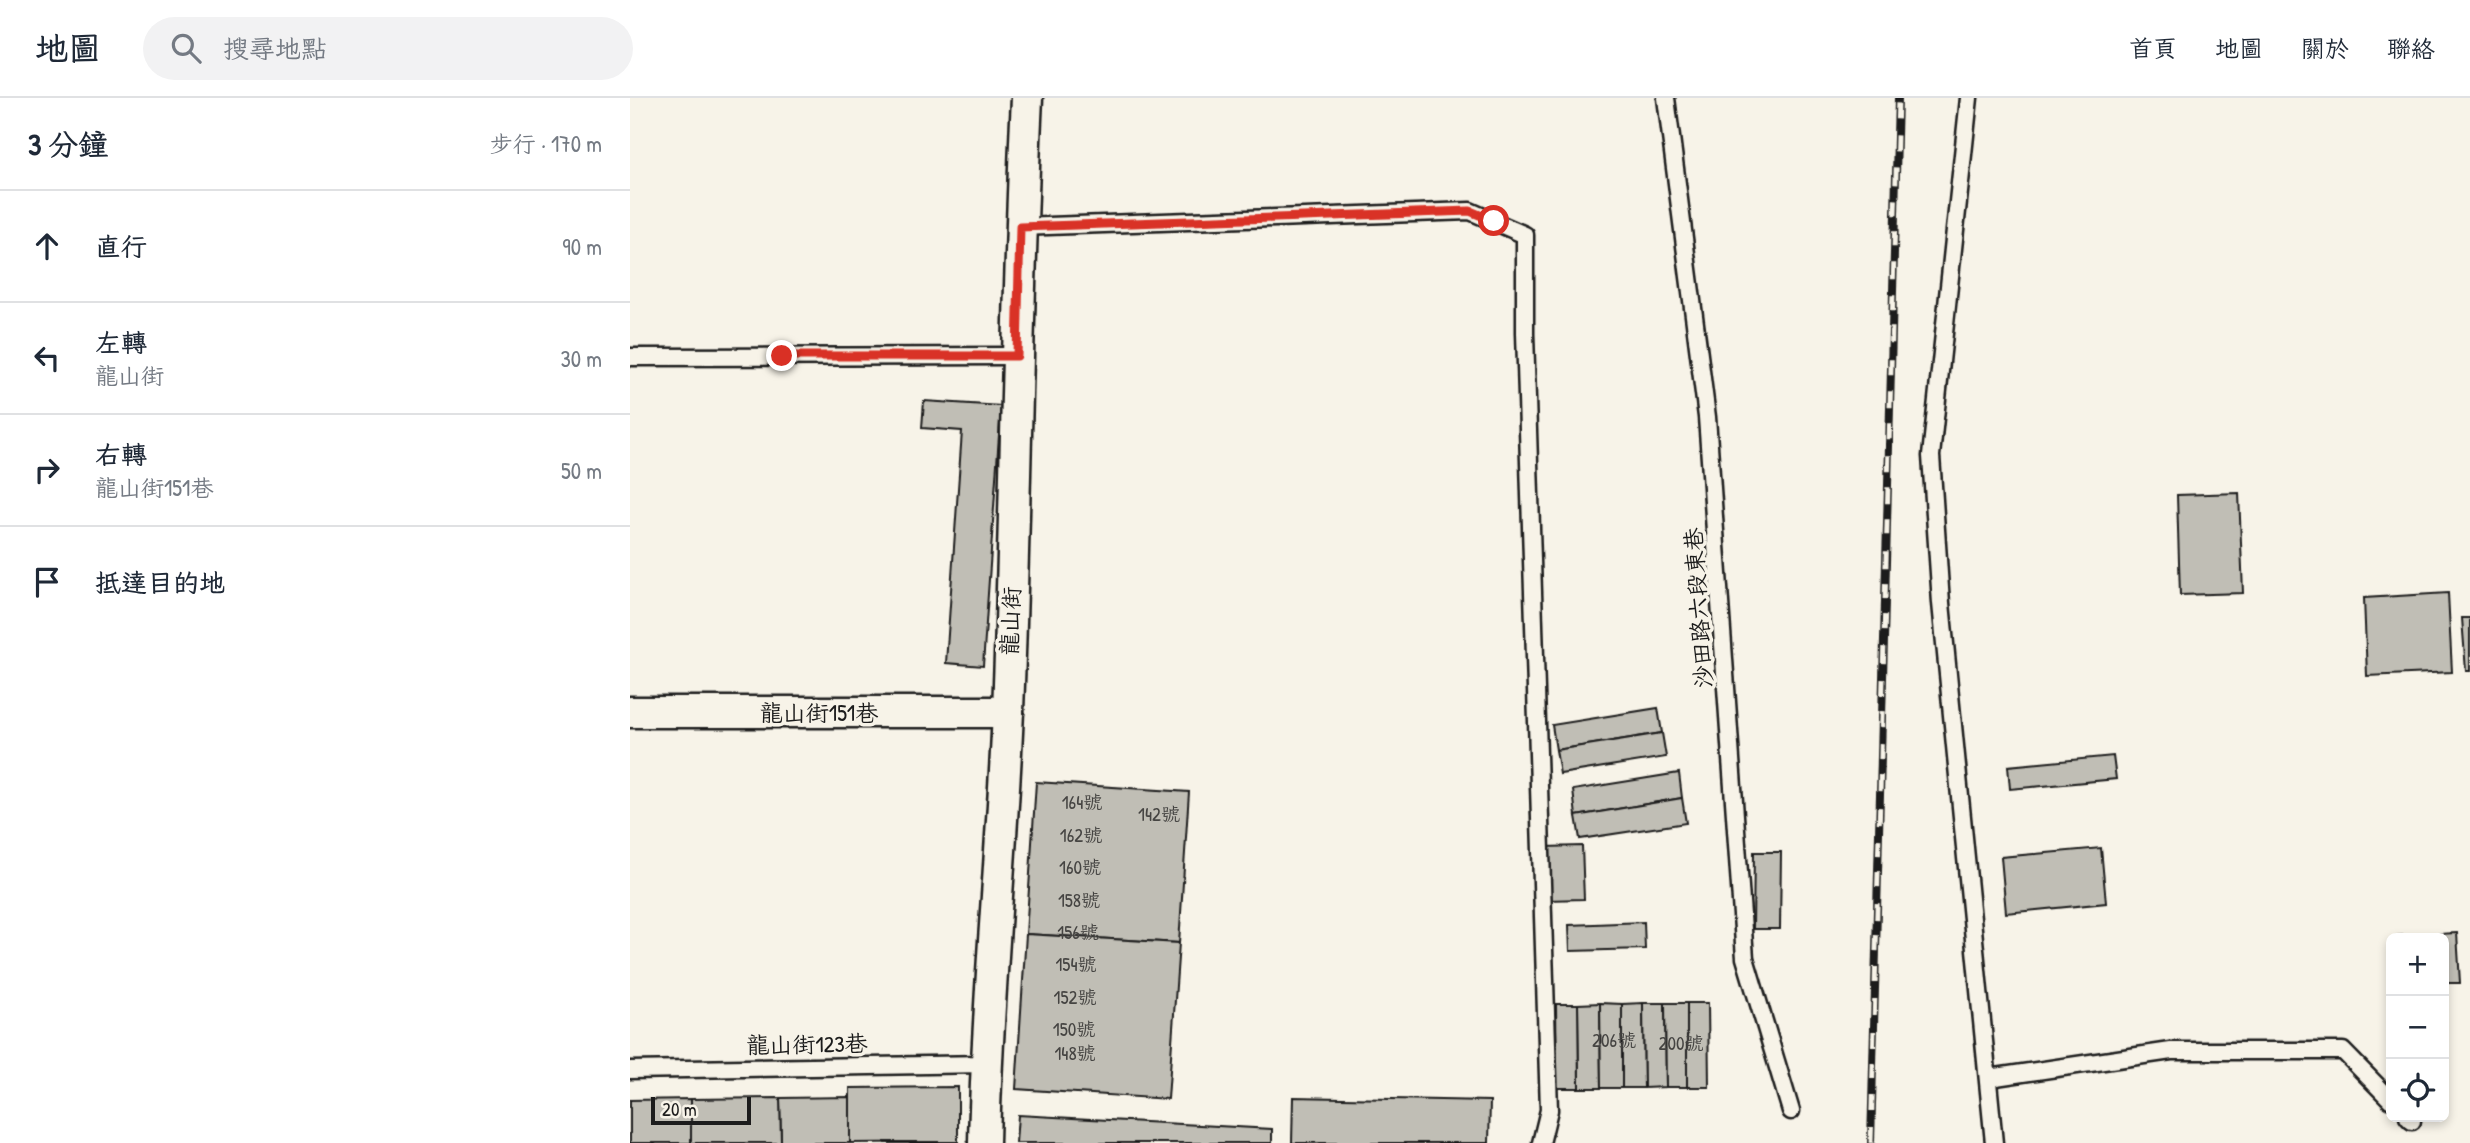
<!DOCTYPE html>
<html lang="zh-TW">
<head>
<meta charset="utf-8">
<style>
	body { margin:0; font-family:"Patrick Hand","LXGW WenKai TC",sans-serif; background:#f2f2f3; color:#1f2937 }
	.controls { position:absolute; right:21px; bottom:21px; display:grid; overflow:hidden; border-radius:10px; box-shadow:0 4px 10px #0003 }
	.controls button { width:63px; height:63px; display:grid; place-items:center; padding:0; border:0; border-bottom:2px solid #e0e1e3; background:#fff; color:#1f2937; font:35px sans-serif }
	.scale { position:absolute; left:21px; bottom:18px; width:100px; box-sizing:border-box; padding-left:7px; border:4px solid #1c1c1c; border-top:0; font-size:19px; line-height:24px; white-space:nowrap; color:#1c1c1c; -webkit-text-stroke:5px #f7f3e8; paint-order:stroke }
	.stop { position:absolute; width:21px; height:21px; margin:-16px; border:5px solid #d93025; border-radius:50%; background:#fff }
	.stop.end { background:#d93025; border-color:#fff; box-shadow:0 2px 7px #0008 }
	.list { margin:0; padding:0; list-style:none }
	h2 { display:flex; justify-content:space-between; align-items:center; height:91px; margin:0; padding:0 28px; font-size:30px }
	h2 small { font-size:23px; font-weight:400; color:#747a83 }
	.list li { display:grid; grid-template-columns:46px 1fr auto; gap:21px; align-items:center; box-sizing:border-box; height:112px; padding:0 28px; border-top:2px solid #e0e1e3 }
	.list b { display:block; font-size:26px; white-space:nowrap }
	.list p { margin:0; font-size:23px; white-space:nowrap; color:#747a83 }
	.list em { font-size:23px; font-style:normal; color:#747a83 }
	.icon { flex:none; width:38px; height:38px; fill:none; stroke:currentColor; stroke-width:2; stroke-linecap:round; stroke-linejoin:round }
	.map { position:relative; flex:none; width:1840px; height:1045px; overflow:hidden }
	header { display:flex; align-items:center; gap:42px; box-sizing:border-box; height:98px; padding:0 35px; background:#fff; border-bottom:2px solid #e0e1e3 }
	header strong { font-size:33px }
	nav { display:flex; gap:38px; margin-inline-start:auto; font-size:24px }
	.search { width:490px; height:63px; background:#f2f2f3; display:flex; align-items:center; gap:18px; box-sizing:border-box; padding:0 24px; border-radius:38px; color:#747a83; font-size:26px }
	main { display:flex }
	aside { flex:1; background:#fff }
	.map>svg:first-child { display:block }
	.building { fill:#c0beb5; stroke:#1c1c1c; stroke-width:2 }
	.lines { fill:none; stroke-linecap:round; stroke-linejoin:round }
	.lane-casing { stroke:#1c1c1c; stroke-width:21 }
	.street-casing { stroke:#1c1c1c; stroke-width:35 }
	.lane { stroke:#f7f3e8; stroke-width:16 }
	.street { stroke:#f7f3e8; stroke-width:30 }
	.rail-casing { stroke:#1c1c1c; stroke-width:8 }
	.rail { stroke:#f7f3e8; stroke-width:5; stroke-dasharray:16; stroke-linecap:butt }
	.route { stroke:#d93025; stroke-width:9 }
	.labels { text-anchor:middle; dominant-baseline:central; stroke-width:7; stroke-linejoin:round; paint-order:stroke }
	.number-label { font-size:19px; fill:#454442 }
	.street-label { font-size:23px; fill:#1c1c1c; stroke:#f7f3e8 }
</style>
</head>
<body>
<header>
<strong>地圖</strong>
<div class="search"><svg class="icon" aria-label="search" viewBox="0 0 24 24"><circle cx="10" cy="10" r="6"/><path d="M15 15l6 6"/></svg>搜尋地點</div>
<nav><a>首頁</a><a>地圖</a><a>關於</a><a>聯絡</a></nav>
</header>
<main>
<aside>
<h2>3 分鐘<small>步行 · 170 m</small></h2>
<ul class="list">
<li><svg class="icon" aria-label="ahead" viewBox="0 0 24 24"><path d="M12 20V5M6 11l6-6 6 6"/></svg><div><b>直行</b></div><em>90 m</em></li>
<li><svg class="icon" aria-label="left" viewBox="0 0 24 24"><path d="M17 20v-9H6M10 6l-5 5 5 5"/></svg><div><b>左轉</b><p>龍山街</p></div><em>30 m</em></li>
<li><svg class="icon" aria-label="right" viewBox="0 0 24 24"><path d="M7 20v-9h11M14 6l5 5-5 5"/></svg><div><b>右轉</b><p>龍山街151巷</p></div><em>50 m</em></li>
<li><svg class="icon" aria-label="arrive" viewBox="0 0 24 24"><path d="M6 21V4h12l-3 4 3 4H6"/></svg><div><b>抵達目的地</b></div></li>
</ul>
</aside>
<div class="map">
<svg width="1840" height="1045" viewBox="0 0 1840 1045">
	<rect width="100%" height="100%" fill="#f7f3e8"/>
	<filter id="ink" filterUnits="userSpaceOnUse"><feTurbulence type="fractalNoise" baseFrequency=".0143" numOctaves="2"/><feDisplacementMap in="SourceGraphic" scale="14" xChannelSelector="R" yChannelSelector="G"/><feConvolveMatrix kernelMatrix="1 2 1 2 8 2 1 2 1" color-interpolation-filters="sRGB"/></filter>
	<g filter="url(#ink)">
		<g class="building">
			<path d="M294 303 371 308 353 568 316 565 332 333 292 330Z"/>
			<path d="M1609 395 1613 495 1550 497 1547 397Z"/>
			<path d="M1818 495 1822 574 1737 578 1734 500Z"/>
			<path d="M1832 520H1840V573H1836Z"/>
			<path d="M1028 610 1032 635 926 652 922 627Z"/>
			<path d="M1032 635 1036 659 930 676 926 652Z"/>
			<path d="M1483 658 1486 681 1380 691 1378 668Z"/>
			<path d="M1049 675 1052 700 946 718 943 692Z"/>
			<path d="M406 684 559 694 549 845 396 836Z"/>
			<path d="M1052 700 1056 725 950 741 946 718Z"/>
			<path d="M952 748 954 801 916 802 914 749Z"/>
			<path d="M1471 750 1476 805 1376 815 1371 759Z"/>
			<path d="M1124 754H1151L1150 831H1123Z"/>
			<path d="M1014 824 1015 851 940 853 939 827Z"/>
			<path d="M1827 835 1830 885H1814V840H1766V838Z"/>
			<path d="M396 836 549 845 538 1001 386 991Z"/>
			<path d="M970 905 971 990H949L948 906Z"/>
			<path d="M970 905 992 906V990H971Z"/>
			<path d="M1013 905 1014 990H992V906Z"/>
			<path d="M1013 905H1035L1036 989 1014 990Z"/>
			<path d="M1035 905H1057V989H1036Z"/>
			<path d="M1057 905H1078L1079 989H1057Z"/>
			<path d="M926 906H948L949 990H927Z"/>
			<path d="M328 989V1044L220 1045V990Z"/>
			<path d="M220 999V1045H151L150 1000Z"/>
			<path d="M663 999 860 1003 859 1045H662Z"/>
			<path d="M150 1000 151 1045H61V1001Z"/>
			<path d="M61 1001V1045H0V1002Z"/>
			<path d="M388 1017 642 1031V1045H386Z"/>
			<rect x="255" y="1044" width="73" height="1"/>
		</g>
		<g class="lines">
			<g class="lane-casing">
				<g id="lane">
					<path d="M1036 0 1077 319 1115 860 1161 1013"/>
					<path d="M1339 0 1301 358 1311 505 1364 1045"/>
					<path d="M390 129 840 113 895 137V235L919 1012 911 1045"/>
					<path d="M0 259 387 258"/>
					<path d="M0 972 356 966"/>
					<path d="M1359 980 1541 953H1713L1761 1002"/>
					<path d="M1778 1019 1782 1023"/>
				</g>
			</g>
			<g class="street-casing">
				<g id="street">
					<path d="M0 614H378"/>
					<path d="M354 1045C357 901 372 757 378 613 386 408 387 204 397 0"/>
				</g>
			</g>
			<use href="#lane" class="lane"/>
			<use href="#street" class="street"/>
			<g class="rail-casing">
				<path id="rail" d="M1241 1045 1268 0"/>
			</g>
			<use href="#rail" class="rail"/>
		</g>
	</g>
	<g class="lines" filter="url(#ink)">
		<path class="route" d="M152 258H387L390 129 840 113 864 123"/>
	</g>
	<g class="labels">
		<g class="number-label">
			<text x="452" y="704">164號</text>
			<text x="529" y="716">142號</text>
			<text x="451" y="737">162號</text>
			<text x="450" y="769">160號</text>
			<text x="449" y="802">158號</text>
			<text x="448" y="834">156號</text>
			<text x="446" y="866">154號</text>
			<text x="445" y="899">152號</text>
			<text x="444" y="931">150號</text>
			<text x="984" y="942">206號</text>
			<text x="1051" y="945">200號</text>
			<text x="445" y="955">148號</text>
		</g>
		<g class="street-label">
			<text transform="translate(1068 510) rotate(-94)">沙田路六段東巷</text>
			<text transform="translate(380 523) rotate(-88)">龍山街</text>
			<text x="189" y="614">龍山街151巷</text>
			<text transform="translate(177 946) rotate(-1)">龍山街123巷</text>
		</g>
	</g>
</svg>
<div class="controls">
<button>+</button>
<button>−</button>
<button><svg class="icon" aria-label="locate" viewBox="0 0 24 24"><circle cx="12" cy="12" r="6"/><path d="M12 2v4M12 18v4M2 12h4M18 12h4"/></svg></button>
</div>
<div class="scale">20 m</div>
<div class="stop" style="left:864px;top:123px"></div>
<div class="stop end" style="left:152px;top:258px"></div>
</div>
</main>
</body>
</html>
